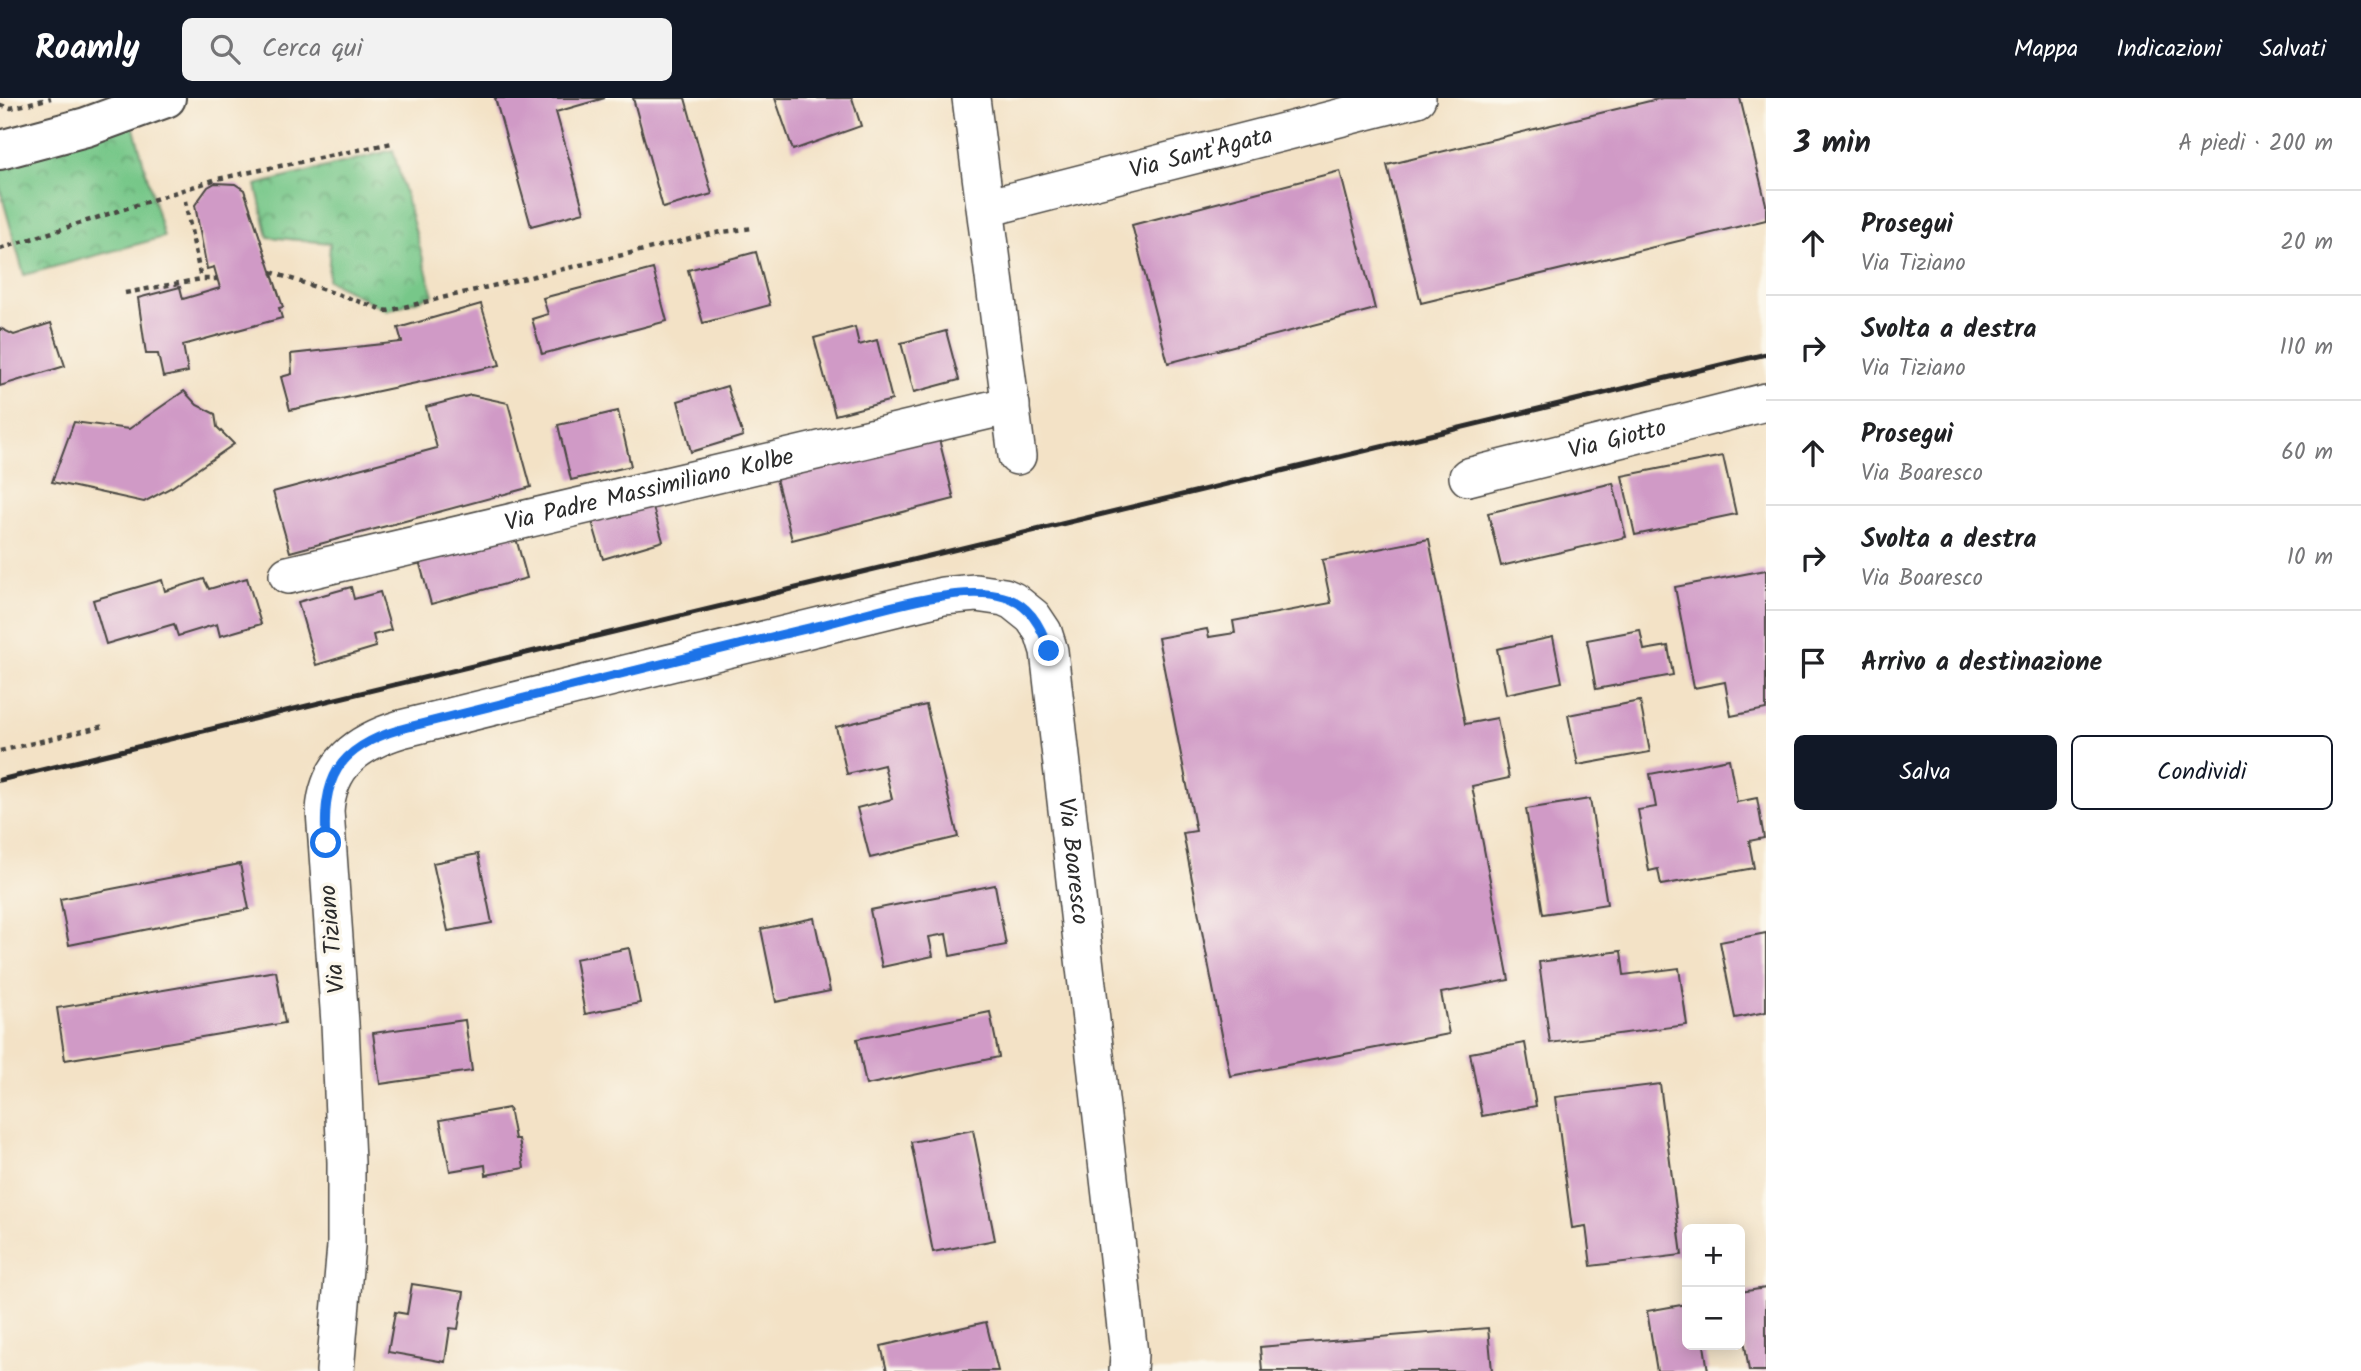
<!DOCTYPE html>
<html lang="it">
<head>
<meta charset="utf-8">
<style>
	body { margin:0; font-family:Kalam,sans-serif; background:#f2f2f2; color:#202124 }
	.controls { position:absolute; right:21px; bottom:21px; display:grid; overflow:hidden; border-radius:10px; box-shadow:0 4px 18px #0003 }
	.controls button { width:63px; height:63px; display:grid; place-items:center; padding:0; border:0; border-bottom:2px solid #e0e0e0; background:#fff; color:#202124; font:35px sans-serif }
	.stop { position:absolute; width:21px; height:21px; margin:-16px; border:5px solid #1a73e8; border-radius:50%; background:#fff }
	.stop.end { background:#1a73e8; border-color:#fff; box-shadow:0 2px 7px #0008 }
	.list { margin:0; padding:0; list-style:none }
	h2 { display:flex; justify-content:space-between; align-items:center; height:91px; margin:0; padding:0 28px; font-size:30px }
	h2 small { font-size:23px; font-weight:400; color:#757577 }
	.list li { display:grid; grid-template-columns:46px 1fr auto; gap:21px; align-items:center; box-sizing:border-box; height:105px; padding:0 28px; border-top:2px solid #e0e0e0 }
	.list b { display:block; font-size:26px; white-space:nowrap }
	.list p { margin:0; font-size:23px; white-space:nowrap; color:#757577 }
	.list em { font-size:23px; font-style:normal; color:#757577 }
	.actions { display:flex; gap:14px; padding:21px 28px }
	.actions a { flex:1; padding:16px 0; border:2px solid #111827; border-radius:10px; text-align:center; font-size:24px; color:#111827 }
	.actions .main { background:#111827; color:#fff }
	.icon { flex:none; width:38px; height:38px; fill:none; stroke:currentColor; stroke-width:2; stroke-linecap:round; stroke-linejoin:round }
	.map { position:relative; flex:none; width:1766px; height:1273px; overflow:hidden }
	header { display:flex; align-items:center; gap:42px; box-sizing:border-box; height:98px; padding:0 35px; background:#111827; color:#fff }
	header strong { font-size:33px }
	nav { display:flex; gap:38px; margin-inline-start:auto; font-size:24px }
	.search { width:490px; height:63px; background:#f2f2f2; display:flex; align-items:center; gap:18px; box-sizing:border-box; padding:0 24px; border-radius:10px; color:#757577; font-size:26px }
	main { display:flex }
	aside { flex:1; background:#fff }
	.map>svg:first-child { display:block }
	.park { fill:url(#park-crowns); stroke:#51795a; stroke-width:2 }
	.building { fill:#d09ac6 }
	.lines { fill:none; stroke-linecap:round; stroke-linejoin:round }
	.minor-casing { stroke:#494642; stroke-width:40 }
	.tertiary-casing { stroke:#494642; stroke-width:42 }
	.path { stroke:#494642; stroke-width:4.5; stroke-dasharray:5 5; stroke-linecap:butt }
	.minor { stroke:#fff; stroke-width:37 }
	.tertiary { stroke:#fff; stroke-width:38 }
	.rail { stroke:#2b2b2b; stroke-width:5 }
	.route { stroke:#1a73e8; stroke-width:9 }
	.labels { text-anchor:middle; dominant-baseline:central; stroke-width:7; stroke-linejoin:round; paint-order:stroke }
	.street-label { font-size:24px; fill:#2b2b2b; stroke:#fbf7ec }
</style>
</head>
<body>
<header>
<strong>Roamly</strong>
<div class="search"><svg class="icon" aria-label="search" viewBox="0 0 24 24"><circle cx="10" cy="10" r="6"/><path d="M15 15l6 6"/></svg>Cerca qui</div>
<nav><a>Mappa</a><a>Indicazioni</a><a>Salvati</a></nav>
</header>
<main>
<div class="map">
<svg width="1766" height="1273" viewBox="0 0 1766 1273">
	<defs>
		<pattern id="park-crowns" width="20" height="18" patternUnits="userSpaceOnUse" patternTransform="scale(1.75)"><rect width="20" height="18" fill="#77c789"/><path d="M2 6a3 3 0 1 1 6 0M12 15a3 3 0 1 1 6 0" fill="none" stroke="#62a270"/></pattern>
	</defs>
	<rect width="100%" height="100%" fill="#fbf7ec"/>
	<filter id="ink" filterUnits="userSpaceOnUse"><feTurbulence type="fractalNoise" baseFrequency=".0143" numOctaves="2"/><feDisplacementMap in="SourceGraphic" scale="14" xChannelSelector="R" yChannelSelector="G"/><feConvolveMatrix kernelMatrix="1 2 1 2 8 2 1 2 1" color-interpolation-filters="sRGB"/></filter>
	<filter id="wash" filterUnits="userSpaceOnUse"><feTurbulence type="fractalNoise" baseFrequency=".00686" numOctaves="4" result="noise"/><feDisplacementMap in="SourceGraphic" scale="28" xChannelSelector="R" yChannelSelector="G"/><feGaussianBlur stdDeviation="1.57" result="paint"/><feColorMatrix in="noise" values="0 0 0 0 0 0 0 0 0 0 0 0 0 0 0 0 0 1.4 0 .05"/><feComposite in="paint" operator="in"/></filter>
	<g filter="url(#wash)">
		<rect width="100%" height="100%" fill="#f3e2c6"/>
		<g class="park">
			<path d="M132 23 164 139 24 177 0 91V59Z"/>
			<path d="M393 52 433 197 387 213 328 182 330 145 268 139 256 87Z"/>
		</g>
		<g id="blocks">
			<g class="building">
				<path d="M495 0H605L556 14 584 114 531 128Z"/>
				<path d="M633 0H685L712 96 663 110Z"/>
				<path d="M775 0H852L861 28 793 52Z"/>
				<path d="M1662 0H1740L1766 106V122L1421 205 1387 67Z"/>
				<path d="M1340 73 1375 211 1168 265 1132 127Z"/>
				<path d="M215 85 235 86 244 92 283 209 279 210 282 220 183 247 188 274 163 279 158 256H146L138 200 180 189 183 201 220 190 214 169 207 171 195 107 208 89Z"/>
				<path d="M756 154 770 207 703 225 688 172Z"/>
				<path d="M653 171 667 223 542 256 532 221 548 216 543 200Z"/>
				<path d="M481 206 500 267 290 312 281 279 292 276 291 256 402 244 398 230Z"/>
				<path d="M51 225 65 268 0 288V230L14 237Z"/>
				<path d="M855 229 859 247 877 242 892 302 835 317 814 240Z"/>
				<path d="M946 233 959 282 914 294 901 245Z"/>
				<path d="M727 288 743 338 691 354 678 303Z"/>
				<path d="M184 293 197 307 215 316 217 329 234 346 172 389 144 404 52 384 74 324 129 331Z"/>
				<path d="M471 297 508 305 531 389 290 454 273 394 437 350 426 309Z"/>
				<path d="M618 313 631 368 571 382 558 327Z"/>
				<path d="M937 333 954 401 792 442 774 373Z"/>
				<path d="M1723 358 1736 416 1635 437 1622 378Z"/>
				<path d="M1613 385 1626 439 1501 468 1488 415Z"/>
				<path d="M651 403 663 443 603 461 591 420Z"/>
				<path d="M514 433 527 480 431 506 418 459Z"/>
				<path d="M1429 441 1465 626 1497 620 1509 680 1472 688 1509 882 1441 895 1449 936 1230 978 1183 735 1196 733 1158 540 1207 531 1209 539 1235 535 1233 523 1331 505 1322 462Z"/>
				<path d="M1766 472V611L1731 618 1725 584 1694 590 1675 489Z"/>
				<path d="M247 480 261 526 220 538 217 526 178 538 174 526 106 546 93 502 162 482 165 493 204 481 209 491Z"/>
				<path d="M351 489 354 501 380 494 391 532 373 537 376 549 316 567 298 504Z"/>
				<path d="M1640 532 1644 552 1668 548 1673 577 1596 591 1587 542Z"/>
				<path d="M1553 539 1562 584 1506 596 1497 551Z"/>
				<path d="M1640 603 1650 654 1578 667 1568 617Z"/>
				<path d="M926 607 958 739 870 760 857 710 892 701 884 667 847 676 836 629Z"/>
				<path d="M1729 661 1737 704 1757 700 1764 740 1749 743 1754 770 1661 787 1658 771 1649 773 1638 712 1656 709 1650 676Z"/>
				<path d="M1590 701 1607 806 1543 816 1526 711Z"/>
				<path d="M478 756 492 825 448 833 433 765Z"/>
				<path d="M240 766 249 811 69 847 60 801Z"/>
				<path d="M995 787 1006 847 950 858 946 836 929 839 933 858 882 869 870 812Z"/>
				<path d="M814 820 830 893 776 904 761 831Z"/>
				<path d="M1766 835V914L1735 920 1720 844Z"/>
				<path d="M629 850 640 905 585 916 575 861Z"/>
				<path d="M1621 853 1624 877 1679 870 1687 927 1550 945 1539 864Z"/>
				<path d="M276 873 285 925 65 962 57 910Z"/>
				<path d="M990 914 999 959 866 987 857 941Z"/>
				<path d="M465 922 472 973 380 986 373 935Z"/>
				<path d="M1525 945 1536 1008 1482 1018 1470 955Z"/>
				<path d="M1660 986 1682 1157 1591 1168 1586 1128 1572 1130 1555 999Z"/>
				<path d="M509 1010 515 1041H519L524 1070 486 1077 485 1067 450 1073 440 1022Z"/>
				<path d="M973 1032 995 1142 933 1154 911 1044Z"/>
				<path d="M412 1186 464 1194 458 1231 450 1230 445 1264 388 1254 395 1214 407 1216Z"/>
				<path d="M1766 1190V1273H1749L1740 1215V1194Z"/>
				<path d="M1687 1206V1247H1704L1708 1273H1657L1647 1213Z"/>
				<path d="M986 1224 998 1273H887L881 1248Z"/>
				<path d="M1488 1230 1492 1273H1262L1260 1249Z"/>
			</g>
		</g>
	</g>
	<g filter="url(#ink)">
		<use href="#blocks" fill-opacity="0" stroke="#494642" stroke-width="2"/>
		<g class="lines">
			<g class="minor-casing">
				<g id="minor">
					<path d="M971 0 1017 358"/>
					<path id="s1" d="M986 110 1417 0"/>
					<path id="s2" d="M1468 379 1766 304"/>
					<path id="s3" d="M288 477 1011 307"/>
					<path id="s4" d="M335 1273 346 1148V1064L340 925 325 713C328 666 358 644 401 631L943 498 976 495 1004 499 1013 503 1033 519 1043 534 1049 553 1129 1256 1128 1273"/>
				</g>
			</g>
			<g class="tertiary-casing">
				<path id="tertiary" d="M0 52 86 29 166 0"/>
			</g>
			<g class="path">
				<path d="M0 7 11 10 51 0"/>
				<path d="M185 103 201 181"/>
				<path d="M0 151 217 81 392 45"/>
				<path d="M271 174 387 213 715 135 753 130"/>
				<path d="M125 195 201 181H218"/>
				<path d="M0 653 104 628"/>
			</g>
			<use href="#minor" class="minor"/>
			<use href="#tertiary" class="tertiary"/>
			<path class="rail" d="M0 682 1766 256"/>
		</g>
	</g>
	<g class="lines" filter="url(#ink)">
		<path class="route" d="M326 745C322 681 336 650 401 631 541 596 682 560 822 527 870 515 959 485 1004 499 1030 506 1042 529 1049 553"/>
	</g>
	<g class="labels">
		<g class="street-label">
			<text stroke="none"><textPath href="#s1" startOffset="222">Via Sant'Agata</textPath></text>
			<text stroke="none"><textPath href="#s2" startOffset="154">Via Giotto</textPath></text>
			<text stroke="none"><textPath href="#s3" startOffset="371">Via Padre Massimiliano Kolbe</textPath></text>
			<text stroke="none"><textPath href="#s4" startOffset="1586">Via Boaresco</textPath></text>
			<text transform="translate(333 841) rotate(-95)">Via Tiziano</text>
		</g>
	</g>
</svg>
<div class="controls">
<button>+</button>
<button>−</button>
</div>
<div class="stop" style="left:326px;top:745px"></div>
<div class="stop end" style="left:1049px;top:553px"></div>
</div>
<aside>
<h2>3 min<small>A piedi · 200 m</small></h2>
<ul class="list">
<li><svg class="icon" aria-label="ahead" viewBox="0 0 24 24"><path d="M12 20V5M6 11l6-6 6 6"/></svg><div><b>Prosegui</b><p>Via Tiziano</p></div><em>20 m</em></li>
<li><svg class="icon" aria-label="right" viewBox="0 0 24 24"><path d="M7 20v-9h11M14 6l5 5-5 5"/></svg><div><b>Svolta a destra</b><p>Via Tiziano</p></div><em>110 m</em></li>
<li><svg class="icon" aria-label="ahead" viewBox="0 0 24 24"><path d="M12 20V5M6 11l6-6 6 6"/></svg><div><b>Prosegui</b><p>Via Boaresco</p></div><em>60 m</em></li>
<li><svg class="icon" aria-label="right" viewBox="0 0 24 24"><path d="M7 20v-9h11M14 6l5 5-5 5"/></svg><div><b>Svolta a destra</b><p>Via Boaresco</p></div><em>10 m</em></li>
<li><svg class="icon" aria-label="arrive" viewBox="0 0 24 24"><path d="M6 21V4h12l-3 4 3 4H6"/></svg><div><b>Arrivo a destinazione</b></div></li>
</ul>
<div class="actions"><a class="main">Salva</a><a>Condividi</a></div>
</aside>
</main>
</body>
</html>
